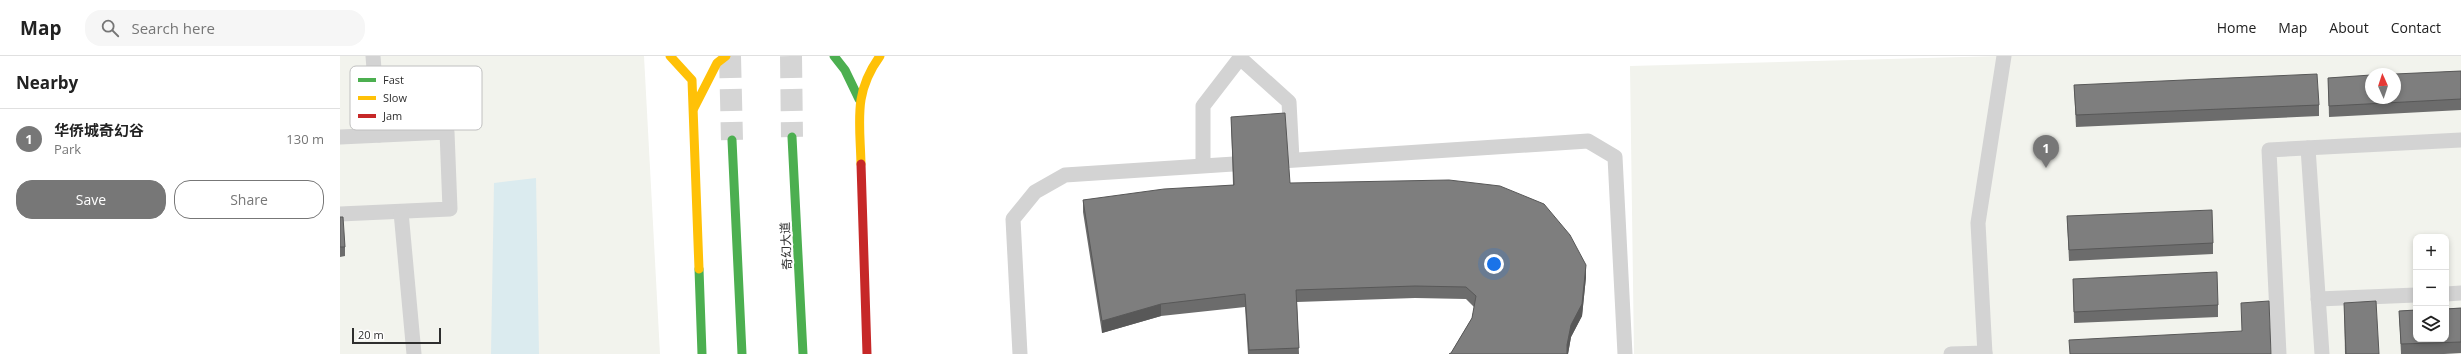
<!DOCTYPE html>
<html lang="en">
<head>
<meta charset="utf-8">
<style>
	body { margin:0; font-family:"Open Sans","Noto Sans SC",sans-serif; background:#f6f6f6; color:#222 }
	.controls { position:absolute; right:12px; bottom:12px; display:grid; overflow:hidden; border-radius:8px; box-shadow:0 2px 6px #0003 }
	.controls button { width:36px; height:36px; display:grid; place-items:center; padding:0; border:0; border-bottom:1px solid #e0e0e0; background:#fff; color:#222; font:20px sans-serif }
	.compass { position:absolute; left:2025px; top:12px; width:36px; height:36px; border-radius:50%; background:#fff; box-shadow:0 2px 6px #0003; rotate:357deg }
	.scale { position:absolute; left:12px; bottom:10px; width:89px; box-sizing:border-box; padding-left:4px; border:2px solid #2e2e2e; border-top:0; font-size:11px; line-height:14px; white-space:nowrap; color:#2e2e2e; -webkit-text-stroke:3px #fff; paint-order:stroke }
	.you { position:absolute; left:1154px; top:208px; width:14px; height:14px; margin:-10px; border:3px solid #fff; border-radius:50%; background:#1a73e8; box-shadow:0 0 0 6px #1a73e833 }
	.badge { display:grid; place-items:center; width:26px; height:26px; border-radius:50%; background:#777; color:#fff; font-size:13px; font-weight:700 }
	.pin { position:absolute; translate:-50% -33px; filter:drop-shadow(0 1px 2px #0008) }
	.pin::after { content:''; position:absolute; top:21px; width:14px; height:12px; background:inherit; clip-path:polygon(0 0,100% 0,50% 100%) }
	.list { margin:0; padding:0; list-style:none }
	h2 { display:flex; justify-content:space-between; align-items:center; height:52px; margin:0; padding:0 16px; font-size:17px }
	h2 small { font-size:13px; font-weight:400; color:#767676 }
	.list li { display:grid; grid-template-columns:26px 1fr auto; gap:12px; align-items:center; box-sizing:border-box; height:60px; padding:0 16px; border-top:1px solid #e0e0e0 }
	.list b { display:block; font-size:15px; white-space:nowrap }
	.list p { margin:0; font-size:13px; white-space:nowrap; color:#767676 }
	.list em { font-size:13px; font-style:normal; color:#767676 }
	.actions { display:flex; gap:8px; padding:12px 16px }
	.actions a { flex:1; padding:9px 0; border:1px solid #777; border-radius:16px; text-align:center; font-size:14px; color:#777 }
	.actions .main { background:#777; color:#fff }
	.icon { flex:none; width:22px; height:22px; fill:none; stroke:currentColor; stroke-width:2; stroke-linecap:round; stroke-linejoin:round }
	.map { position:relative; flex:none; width:2121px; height:298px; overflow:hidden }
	header { display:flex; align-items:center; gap:24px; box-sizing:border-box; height:56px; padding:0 20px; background:#fff; border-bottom:1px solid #e0e0e0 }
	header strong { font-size:19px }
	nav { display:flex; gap:22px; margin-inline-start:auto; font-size:14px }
	.search { width:280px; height:36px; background:#f6f6f6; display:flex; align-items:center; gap:10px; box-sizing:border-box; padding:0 14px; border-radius:16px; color:#767676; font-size:15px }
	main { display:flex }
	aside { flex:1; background:#fff }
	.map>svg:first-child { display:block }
	.green { fill:#f2f3ed; fill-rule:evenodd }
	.water { fill:#dbebef }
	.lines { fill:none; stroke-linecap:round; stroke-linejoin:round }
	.secondary-tunnel { stroke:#d5d5d5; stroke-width:22; stroke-dasharray:22 11; stroke-linecap:butt }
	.lane { stroke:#d3d3d3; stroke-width:15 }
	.fast { stroke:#4caf50; stroke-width:9 }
	.slow { stroke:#ffc107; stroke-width:9 }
	.jam { stroke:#c62828; stroke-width:9 }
	.wall { fill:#6c6c6c }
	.shaded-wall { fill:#585858 }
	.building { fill:#7e7e7e; stroke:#585858 }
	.labels { text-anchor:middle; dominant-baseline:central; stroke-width:4; stroke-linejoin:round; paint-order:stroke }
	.street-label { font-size:12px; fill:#2e2e2e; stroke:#fff }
	.key { fill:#fff; stroke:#c0c0c0; stroke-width:1 }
	.key-label { font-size:11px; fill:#2e2e2e }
</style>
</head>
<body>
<header>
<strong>Map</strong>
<div class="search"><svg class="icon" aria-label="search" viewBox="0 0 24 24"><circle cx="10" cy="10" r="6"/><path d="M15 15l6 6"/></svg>Search here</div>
<nav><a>Home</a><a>Map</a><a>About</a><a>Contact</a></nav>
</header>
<main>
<aside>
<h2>Nearby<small></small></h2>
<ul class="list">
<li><span class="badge">1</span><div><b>华侨城奇幻谷</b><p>Park</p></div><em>130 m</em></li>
</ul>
<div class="actions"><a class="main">Save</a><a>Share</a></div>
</aside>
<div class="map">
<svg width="2121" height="298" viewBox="0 0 2121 298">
	<rect width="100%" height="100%" fill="#fff"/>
	<g class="green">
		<path d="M0 0H304L320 298H0Z"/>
		<path d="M1660 0H2121V298H1294L1290 10ZM2031 18H2055V42H2031ZM2076 181H2106V283H2076Z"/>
	</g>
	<path class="water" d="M196 122 199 298H151L154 127Z"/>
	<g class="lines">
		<g class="secondary-tunnel">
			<path d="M390 0 392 84"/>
			<path d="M451 0 452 81"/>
		</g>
		<g class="lane">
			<path d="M33 0 39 79"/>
			<path d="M0 81 107 76 110 153 0 158"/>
			<path d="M1968 92 1982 298"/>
			<path d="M863 109V50L900 2 949 46 952 103"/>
			<path d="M61 156 74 298"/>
			<path d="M2106 238 2121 237"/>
			<path d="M1978 243 2076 239"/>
			<path d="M680 298 673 163 695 136 725 119 1248 85 1275 101 1285 298"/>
			<path d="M1611 298 1645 297"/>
			<path d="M1645 298 1638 167 1664 0"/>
			<path d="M1939 298 1929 94 2121 84"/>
		</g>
		<g class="fast">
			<path d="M494 0 505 14 519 43"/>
			<path d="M452 81 463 298"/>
			<path d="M392 84 402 298"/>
			<path d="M359 213 362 298"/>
		</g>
		<g class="slow">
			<path d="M330 0 352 24 359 213"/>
			<path d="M354 52 377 7 386 0"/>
			<path d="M521 108C520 65 513 37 540 0"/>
		</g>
		<path class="jam" d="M521 108 527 298"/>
	</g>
	<g class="wall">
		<path d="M2121 15V54L1989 61 1988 22Z"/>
		<path d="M1734 29 1979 49V60L1736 71Z"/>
		<path d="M891 61 950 127 1246 221 1242 260 1231 281 1228 298H1109L1111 297 1132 262 1134 251 1126 243 1075 242 957 246 959 298H908L905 251 821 260 762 277 743 156V144L893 129Z"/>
		<path d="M1727 160 1873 187V198L1729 205Z"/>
		<path d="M0 161 5 191V200L0 201Z"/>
		<path d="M1733 223 1878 249V261L1734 267Z"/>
		<path d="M2004 247 2039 298H2005Z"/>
		<path d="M2121 252V297L2104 298H2061L2059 255Z"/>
	</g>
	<g class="shaded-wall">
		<path d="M1246 209V221L1242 260 1231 281 1228 298H1227V289L1231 269Z"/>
		<path d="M821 248V260L762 277V265Z"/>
	</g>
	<g class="building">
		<path d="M2121 15V43L1989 50 1988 22 2031 19V42H2055V18Z"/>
		<path d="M1977 18 1979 49 1736 59 1734 29Z"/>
		<path d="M945 57 950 127 1109 124 1160 130 1204 148 1230 179 1246 209 1242 248 1231 269 1227 289V298H1109L1111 297 1132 262 1136 240 1126 231 1075 230 956 234 959 292 909 294 905 238 821 248 762 265 743 144 824 133 894 129 891 61Z"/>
		<path d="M1872 154 1873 187 1729 194 1727 160Z"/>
		<path d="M0 161H3L5 191H0Z"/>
		<path d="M1877 216 1878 249 1734 256 1733 223Z"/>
		<path d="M1929 245 1931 298H1730L1729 284 1902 275 1901 247Z"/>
		<path d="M2036 245 2039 298H2006L2004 247Z"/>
		<path d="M2121 252V286L2061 288 2059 255 2076 254V283H2106V253Z"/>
	</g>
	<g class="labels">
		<g class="street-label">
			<text transform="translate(446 190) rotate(-93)">奇幻大道</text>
		</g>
	</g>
	<rect x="10" y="10" width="132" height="64" rx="6" class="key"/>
	<rect x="18" y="22" width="18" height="4" fill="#4caf50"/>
	<rect x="18" y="40" width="18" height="4" fill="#ffc107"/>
	<rect x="18" y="58" width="18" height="4" fill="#c62828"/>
	<g class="key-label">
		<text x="43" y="28">Fast</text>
		<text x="43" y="46">Slow</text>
		<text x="43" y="64">Jam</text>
	</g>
</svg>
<div class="controls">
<button>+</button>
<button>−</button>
<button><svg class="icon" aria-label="layers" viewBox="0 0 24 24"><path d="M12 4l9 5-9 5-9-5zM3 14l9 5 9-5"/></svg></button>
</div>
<svg class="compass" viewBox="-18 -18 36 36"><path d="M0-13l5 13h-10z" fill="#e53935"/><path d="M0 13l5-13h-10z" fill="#767676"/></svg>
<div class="scale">20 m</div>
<div class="you"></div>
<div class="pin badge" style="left:1706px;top:112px">1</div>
</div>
</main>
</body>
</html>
